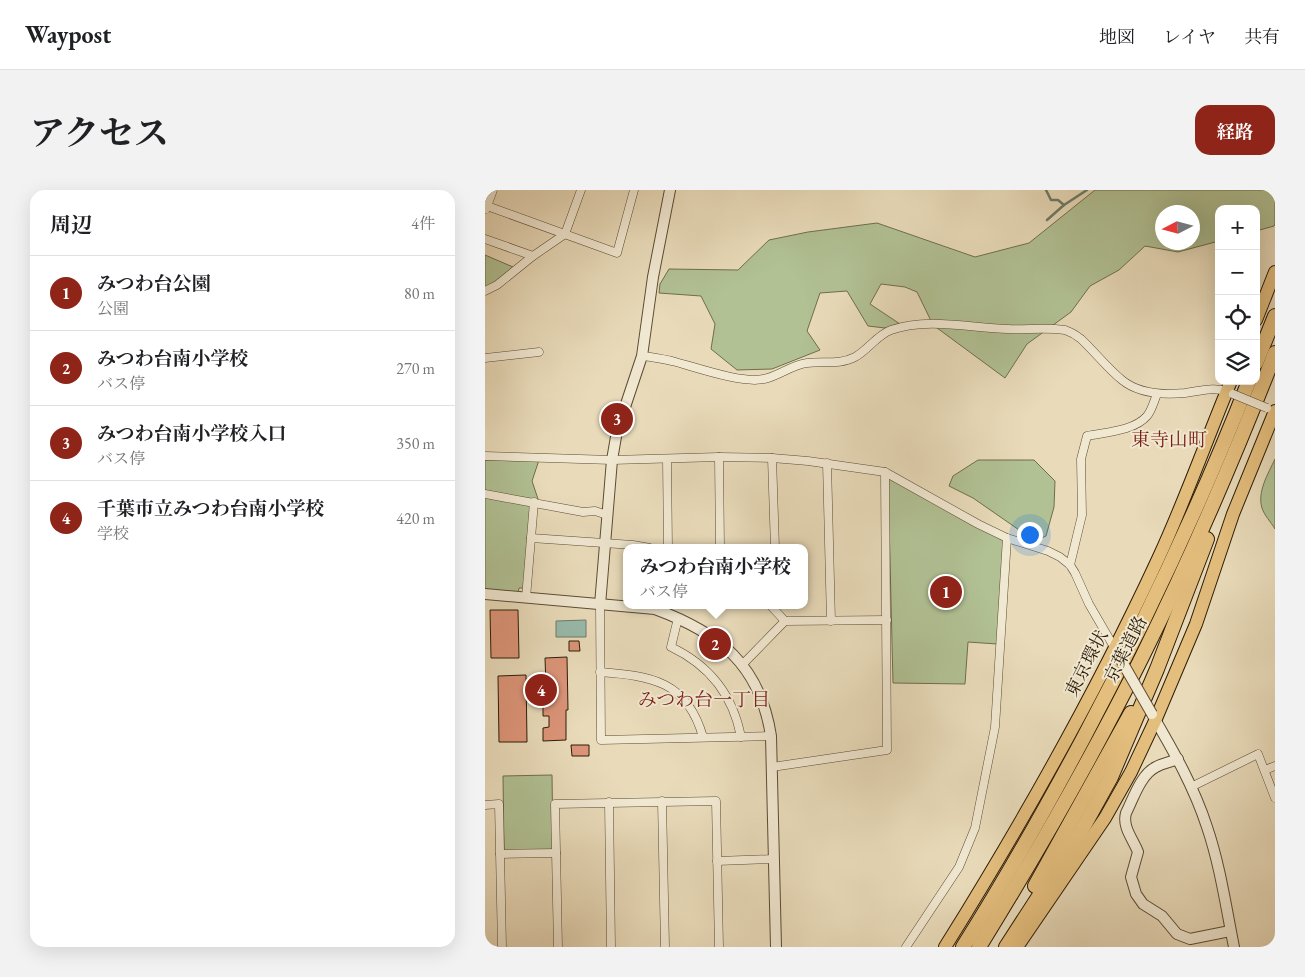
<!DOCTYPE html>
<html lang="ja">
<head>
<meta charset="utf-8">
<style>
	body { margin:0; font-family:"EB Garamond","Noto Serif JP",serif; background:#f2f2f2; color:#202124 }
	.controls { position:absolute; right:15px; top:15px; display:grid; overflow:hidden; border-radius:10px; box-shadow:0 5px 20px #0002 }
	.controls button { width:45px; height:45px; display:grid; place-items:center; padding:0; border:0; border-bottom:1px solid #e0e0e0; background:#fff; color:#202124; font:25px sans-serif }
	.compass { position:absolute; left:670px; top:15px; width:45px; height:45px; border-radius:50%; background:#fff; box-shadow:0 5px 20px #0002; rotate:264deg }
	.you { position:absolute; left:544px; top:344px; width:18px; height:18px; margin:-12px; border:4px solid #fff; border-radius:50%; background:#1a73e8; box-shadow:0 0 0 8px #1a73e833 }
	.badge { display:grid; place-items:center; width:32px; height:32px; border-radius:50%; background:#8f2418; color:#fff; font-size:16px; font-weight:700 }
	.pin { position:absolute; translate:-50% -50%; border:2px solid #fff; box-shadow:0 1px 5px #0006 }
	.popup { position:absolute; left:138px; top:354px; width:185px; height:65px; box-sizing:border-box; display:grid; place-content:center; border-radius:10px; background:#fff; filter:drop-shadow(0 1px 4px #0005); font-size:16px; white-space:nowrap; color:#757577 }
	.popup b { font-size:19px; color:#202124 }
	.popup::after { content:''; position:absolute; left:50%; top:100%; margin-left:-10px; border:10px solid transparent; border-top-color:#fff }
	.list { margin:0; padding:0; list-style:none }
	h2 { display:flex; justify-content:space-between; align-items:center; height:65px; margin:0; padding:0 20px; font-size:21px }
	h2 small { font-size:16px; font-weight:400; color:#757577 }
	.list li { display:grid; grid-template-columns:32px 1fr auto; gap:15px; align-items:center; box-sizing:border-box; height:75px; padding:0 20px; border-top:1px solid #e0e0e0 }
	.list b { display:block; font-size:19px; white-space:nowrap }
	.list p { margin:0; font-size:16px; white-space:nowrap; color:#757577 }
	.list em { font-size:16px; font-style:normal; color:#757577 }
	.icon { flex:none; width:28px; height:28px; fill:none; stroke:currentColor; stroke-width:2; stroke-linecap:round; stroke-linejoin:round }
	.map { position:relative; flex:none; width:790px; height:757px; overflow:hidden; border-radius:15px }
	header { display:flex; align-items:center; gap:30px; box-sizing:border-box; height:70px; padding:0 25px; background:#fff; border-bottom:1px solid #e0e0e0 }
	header strong { font-size:24px }
	nav { display:flex; gap:28px; margin-inline-start:auto; font-size:18px }
	.intro { display:flex; align-items:center; justify-content:space-between; box-sizing:border-box; height:120px; padding:0 30px }
	h1 { margin:0; font-size:35px }
	.button { padding:12px 22px; border-radius:15px; background:#8f2418; color:#fff; font-size:18px; font-weight:700 }
	main { display:flex; gap:30px; padding:0 30px }
	aside { flex:1; background:#fff; border-radius:15px; box-shadow:0 5px 20px #0002 }
	.map>svg:first-child { display:block }
	.green { fill:#b1c194; stroke:#6e6e4d; fill-rule:evenodd }
	.water { fill:#98bbac; stroke:#6d7b6a }
	.lines { fill:none; stroke-linecap:round; stroke-linejoin:round }
	.stream { stroke:#6d7b6a; stroke-width:2.5 }
	.building { fill:#dd9579; stroke:#2c1c06 }
	.minor-casing { stroke:#5b4c33; stroke-width:9 }
	.tertiary-casing { stroke:#5b4c33; stroke-width:12 }
	.trunk-casing { stroke:#2c1c06; stroke-width:14 }
	.motorway-casing { stroke:#2c1c06; stroke-width:16 }
	.minor { stroke:#f1e8d2; stroke-width:8 }
	.tertiary { stroke:#f1e8d2; stroke-width:10 }
	.trunk { stroke:#e4be7d; stroke-width:12 }
	.motorway { stroke:#e4be7d; stroke-width:14 }
	.minor-bridge-casing { stroke:#5b4c33; stroke-width:9; stroke-linecap:butt }
	.tertiary-bridge-casing { stroke:#5b4c33; stroke-width:12; stroke-linecap:butt }
	.minor-bridge { stroke:#f1e8d2; stroke-width:8 }
	.tertiary-bridge { stroke:#f1e8d2; stroke-width:10 }
	.labels { text-anchor:middle; dominant-baseline:central; stroke-width:4; stroke-linejoin:round; paint-order:stroke }
	.street-label { font-size:18px; fill:#2c1c06; stroke:#f1e8d2 }
	.neighbourhood-label { font-size:19px; fill:#7a1f14; stroke:#f1e8d2 }
</style>
</head>
<body>
<header>
<strong>Waypost</strong>
<nav><a>地図</a><a>レイヤ</a><a>共有</a></nav>
</header>
<div class="intro"><h1>アクセス</h1><a class="button">経路</a></div>
<main>
<aside>
<h2>周辺<small>4件</small></h2>
<ul class="list">
<li><span class="badge">1</span><div><b>みつわ台公園</b><p>公園</p></div><em>80 m</em></li>
<li><span class="badge">2</span><div><b>みつわ台南小学校</b><p>バス停</p></div><em>270 m</em></li>
<li><span class="badge">3</span><div><b>みつわ台南小学校入口</b><p>バス停</p></div><em>350 m</em></li>
<li><span class="badge">4</span><div><b>千葉市立みつわ台南小学校</b><p>学校</p></div><em>420 m</em></li>
</ul>
</aside>
<div class="map">
<svg width="790" height="757" viewBox="0 0 790 757">
	<rect width="100%" height="100%" fill="#e9dbba"/>
	<filter id="stains"><feTurbulence type="fractalNoise" baseFrequency=".004" numOctaves="4"/><feColorMatrix values="0 0 0 0 .2 0 0 0 0 .09 0 0 0 0 .02 0 0 0 .5 -.17"/></filter>
	<radialGradient id="worn" r=".72"><stop offset=".6" stop-color="#630" stop-opacity="0"/><stop offset="1" stop-color="#630" stop-opacity=".3"/></radialGradient>
	<g class="green">
		<path d="M610 0H790V34L789 36 771 41V19H734V51L693 62 660 56 634 80 605 96 586 122 542 154 520 188 448 135 432 102 420 97 396 94 385 114 415 134 400 138 383 136 362 101 335 103 322 141 335 160 287 179 252 180 226 159 230 134 216 106 174 103 175 94 184 79 253 80 284 50 323 42 392 33 490 67 544 53ZM678 22H708V52H678Z"/>
		<path d="M0 65 28 77 10 94 0 99Z"/>
		<path d="M790 269V339C786 332 779 325 777 318 772 302 783 284 790 269Z"/>
		<path d="M0 270H54L47 291 53 309 40 312 48 313 40 398H34L33 403 0 399Z"/>
		<path d="M493 270H549L570 291 569 317 561 346 550 351 488 308 464 296 468 286Z"/>
		<path d="M403 288 519 351 512 454 483 452 480 494 408 493Z"/>
		<path d="M67 585 68 659 66 662H22L19 660 18 586Z"/>
	</g>
	<path class="water" d="M101 430V447H71V431Z"/>
	<g class="lines">
		<g class="stream">
			<path d="M561 0 566 10H573L579 15"/>
			<path d="M562 30 579 15 602 0"/>
		</g>
	</g>
	<g class="building">
		<path d="M5 420H33L34 468H6Z"/>
		<path d="M84 451H94L95 461H84Z"/>
		<path d="M82 467 83 520H81V550L58 551V538L64 537V526H58V501L64 500V497H61L60 468Z"/>
		<path d="M41 485 42 552H14L13 486Z"/>
		<path d="M86 555H104V566H87Z"/>
	</g>
	<g class="lines">
		<g class="minor-casing">
			<g id="minor">
				<path d="M2 16 132 63 149 0"/>
				<path d="M1 19 8 0"/>
				<path d="M0 49 48 66 80 44 96 0"/>
				<path d="M0 101 12 95 48 66"/>
				<path d="M157 166C167 167 178 169 187 171 210 177 257 194 279 189 294 186 306 175 322 173 338 171 355 175 370 167 383 160 392 145 406 140 443 127 485 138 523 139 542 140 560 137 580 140 586 142 591 145 596 149 610 162 622 178 637 190 654 204 679 205 700 203 716 201 729 196 745 202"/>
				<path d="M0 168 54 162"/>
				<path d="M0 266 127 270 234 267 287 268 323 271 400 282 493 334 522 348 563 361 575 367 585 375 590 383 604 414 629 457"/>
				<path d="M234 267 235 358"/>
				<path d="M287 268 290 358"/>
				<path d="M182 269 183 358"/>
				<path d="M342 273 346 431"/>
				<path d="M0 304 98 322 110 321 122 325"/>
				<path d="M46 348 148 355 165 358"/>
				<path d="M585 375 597 325 596 269 602 246C621 242 649 241 662 226 667 220 669 211 672 204"/>
				<path d="M41 408 49 312"/>
				<path d="M115 415 116 550 286 546"/>
				<path d="M285 415 300 431"/>
				<path d="M193 428 186 457C224 475 248 505 256 547"/>
				<path d="M257 475 300 431 402 430"/>
				<path d="M115 482C167 486 202 491 218 547"/>
				<path d="M287 577 402 560 400 282"/>
				<path d="M780 580 790 576"/>
				<path d="M706 597 773 564 790 608"/>
				<path d="M177 611 180 757"/>
				<path d="M124 612 126 757"/>
				<path d="M0 615 14 614 17 757"/>
				<path d="M15 664 71 663"/>
				<path d="M232 671 289 669"/>
				<path d="M73 757 70 614 231 611 234 757"/>
				<path d="M421 757 474 677 490 638 510 537 522 348"/>
			</g>
		</g>
		<g class="tertiary-casing">
			<g id="tertiary">
				<path d="M0 404 170 419C235 443 275 475 286 546L291 757"/>
				<path d="M115 415 127 270 132 241 157 166 168 87 185 0"/>
				<path d="M668 526C689 562 709 597 722 637 735 675 741 717 749 757"/>
				<path d="M693 569C686 572 678 573 671 577 656 584 648 609 641 623 637 637 648 649 653 662L646 687 651 704 658 714 677 726 692 744 705 749 745 741"/>
			</g>
		</g>
		<g class="trunk-casing">
			<g id="trunk">
				<path d="M771 130 790 82"/>
				<path d="M460 757C538 632 611 503 673 369 700 311 721 251 746 191"/>
				<path d="M532 757 620 628 646 582 670 531 711 434 748 324 790 221"/>
			</g>
		</g>
		<g class="motorway-casing">
			<g id="motorway">
				<path d="M771 173 790 126"/>
				<path d="M550 696 646 523"/>
				<path d="M478 757C521 689 561 618 599 547 660 432 716 313 764 191"/>
				<path d="M494 757C552 663 608 566 657 467 706 368 750 266 790 163"/>
				<path d="M521 757 595 643 626 587 672 479 722 349"/>
			</g>
		</g>
		<use href="#minor" class="minor"/>
		<use href="#tertiary" class="tertiary"/>
		<use href="#trunk" class="trunk"/>
		<use href="#motorway" class="motorway"/>
		<g class="minor-bridge-casing">
			<path id="minor-bridge" d="M748 204 782 218"/>
		</g>
		<g class="tertiary-bridge-casing">
			<path id="tertiary-bridge" d="M632 463 667 524"/>
		</g>
		<use href="#minor-bridge" class="minor-bridge"/>
		<use href="#tertiary-bridge" class="tertiary-bridge"/>
	</g>
	<g class="labels">
		<g class="street-label">
			<text transform="translate(640 459) rotate(-63)">京葉道路</text>
			<text transform="translate(601 473) rotate(-63)">東京環状</text>
		</g>
		<g class="neighbourhood-label">
			<text x="684" y="249">東寺山町</text>
			<text x="219" y="509">みつわ台一丁目</text>
		</g>
	</g>
	<rect width="100%" height="100%" filter="url(#stains)"/>
	<rect width="100%" height="100%" fill="url(#worn)"/>
</svg>
<div class="controls">
<button>+</button>
<button>−</button>
<button><svg class="icon" aria-label="locate" viewBox="0 0 24 24"><circle cx="12" cy="12" r="6"/><path d="M12 2v4M12 18v4M2 12h4M18 12h4"/></svg></button>
<button><svg class="icon" aria-label="layers" viewBox="0 0 24 24"><path d="M12 4l9 5-9 5-9-5zM3 14l9 5 9-5"/></svg></button>
</div>
<svg class="compass" viewBox="-18 -18 36 36"><path d="M0-13l5 13h-10z" fill="#e53935"/><path d="M0 13l5-13h-10z" fill="#757577"/></svg>
<div class="you"></div>
<div class="pin badge" style="left:461px;top:402px">1</div>
<div class="pin badge" style="left:230px;top:454px">2</div>
<div class="popup"><b>みつわ台南小学校</b>バス停</div>
<div class="pin badge" style="left:132px;top:229px">3</div>
<div class="pin badge" style="left:56px;top:500px">4</div>
</div>
</main>
</body>
</html>
